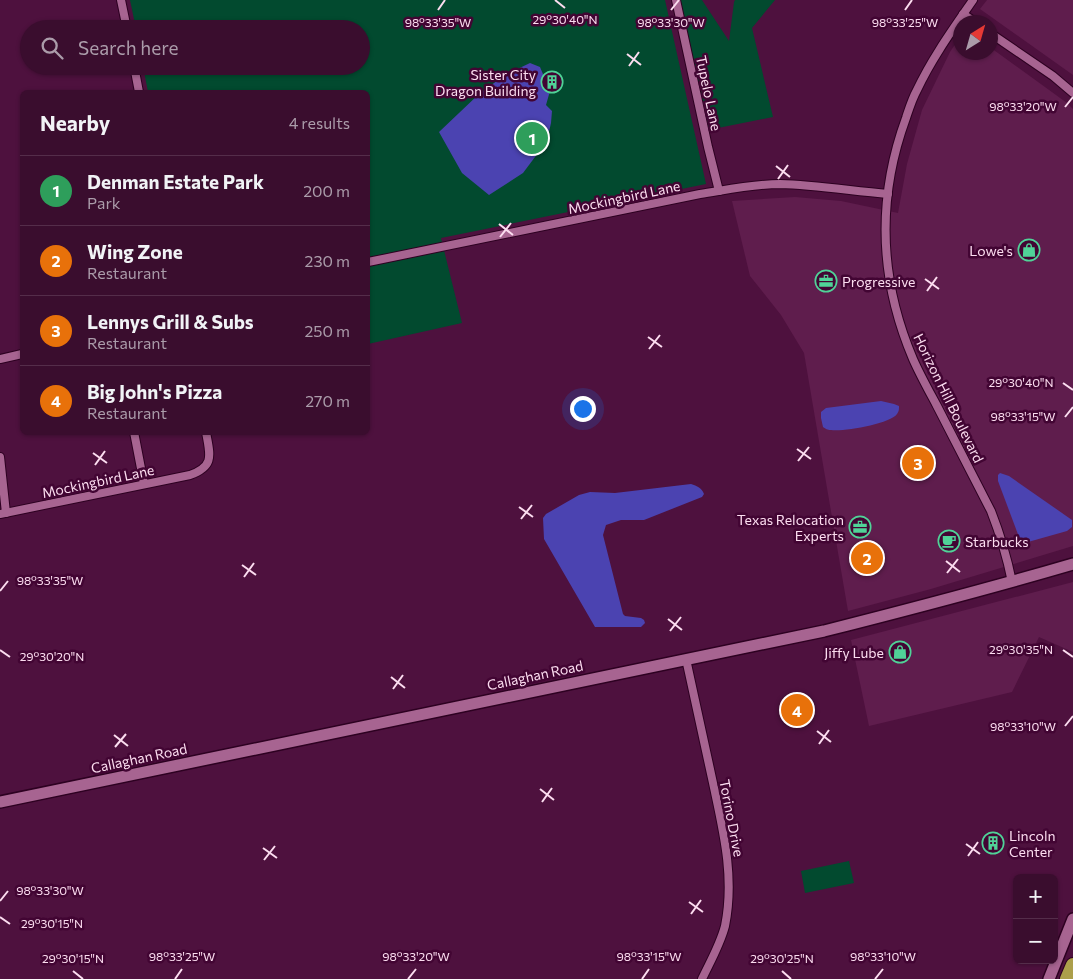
<!DOCTYPE html>
<html lang="en">
<head>
<meta charset="utf-8">
<style>
	body { margin:0; font-family:Commissioner,sans-serif; background:#451b3a; color:#f1f3f6 }
	.controls { position:absolute; right:15px; bottom:15px; display:grid; overflow:hidden; border-radius:8px; box-shadow:0 1px 4px #0004 }
	.controls button { width:45px; height:45px; display:grid; place-items:center; padding:0; border:0; border-bottom:1px solid #542d4a; background:#3a0d2e; color:#f1f3f6; font:25px sans-serif }
	.compass { position:absolute; left:953px; top:15px; width:45px; height:45px; border-radius:50%; background:#3a0d2e; box-shadow:0 1px 4px #0004; rotate:37deg }
	.you { position:absolute; left:582px; top:408px; width:18px; height:18px; margin:-12px; border:4px solid #fff; border-radius:50%; background:#1a73e8; box-shadow:0 0 0 8px #1a73e833 }
	.badge { display:grid; place-items:center; width:32px; height:32px; border-radius:50%; background:#b45309; color:#fff; font-size:16px; font-weight:700 }
	.pin { position:absolute; translate:-50% -50%; border:2px solid #fff; box-shadow:0 1px 5px #0006 }
	.list { margin:0; padding:0; list-style:none }
	h2 { display:flex; justify-content:space-between; align-items:center; height:65px; margin:0; padding:0 20px; font-size:21px }
	h2 small { font-size:16px; font-weight:400; color:#ab9caa }
	.list li { display:grid; grid-template-columns:32px 1fr auto; gap:15px; align-items:center; box-sizing:border-box; height:70px; padding:0 20px; border-top:1px solid #542d4a }
	.list b { display:block; font-size:19px; white-space:nowrap }
	.list p { margin:0; font-size:16px; white-space:nowrap; color:#ab9caa }
	.list em { font-size:16px; font-style:normal; color:#ab9caa }
	.icon { flex:none; width:28px; height:28px; fill:none; stroke:currentColor; stroke-width:2; stroke-linecap:round; stroke-linejoin:round }
	.map { position:relative; flex:none; width:1073px; height:979px; overflow:hidden }
	.search { position:absolute; background:#3a0d2e; box-shadow:0 1px 4px #0004; left:20px; top:20px; width:350px; height:55px; display:flex; align-items:center; gap:12px; box-sizing:border-box; padding:0 18px; border-radius:28px; color:#ab9caa; font-size:19px }
	.panel { position:absolute; background:#3a0d2e; box-shadow:0 1px 4px #0004; left:20px; top:90px; width:350px; height:345px; border-radius:8px }
	.map>svg:first-child { display:block }
	.built { fill:#5f1d4d }
	.green { fill:#024a2f }
	.water { fill:#4b43b1 }
	.lines { fill:none; stroke-linecap:round; stroke-linejoin:round }
	.street-casing { stroke:#2d0121; stroke-width:10 }
	.secondary-casing { stroke:#2d0121; stroke-width:14 }
	.highway-casing { stroke:#2d0121; stroke-width:16 }
	.street { stroke:#a76491; stroke-width:8 }
	.secondary { stroke:#a76491; stroke-width:11 }
	.highway { stroke:#ac9f4b; stroke-width:14 }
	.ticks { fill:none; stroke:#fcddf0; stroke-width:2 }
	.labels { text-anchor:middle; dominant-baseline:central; stroke-width:5; stroke-linejoin:round; paint-order:stroke }
	.poi-label { font-size:14px; fill:#fcddf0; stroke:#420533; text-anchor:end }
	.street-label { font-size:14px; fill:#fcddf0; stroke:#420533 }
	.ticks-label { font-size:12px; text-anchor:middle; fill:#fcddf0; stroke:#420533; stroke-width:5; stroke-linejoin:round; paint-order:stroke }
</style>
</head>
<body>
<div class="map">
<svg width="1073" height="979" viewBox="0 0 1073 979">
	<rect width="100%" height="100%" fill="#4e113e"/>
	<g class="built">
		<path d="M987 0H1073V75L980 9Z"/>
		<path d="M960 37V52H990L991 48 1067 103 1073 109V546L931 589 848 611 804 353 781 315 750 276 732 201 795 197 841 201 898 213 907 164 922 110 950 52Z"/>
		<path d="M1073 582V652L1039 637 1012 692 869 726 851 640Z"/>
	</g>
	<g class="green">
		<path d="M130 0H665L706 184 441 238 462 323 368 344V92H148L143 66H361V29H136Z"/>
		<path d="M680 0H702L729 41 734 2 735 0H775L752 28 773 117 708 130Z"/>
		<path d="M849 861 854 883 805 893 801 871Z"/>
	</g>
	<g class="water">
		<path d="M530 63 540 67 550 91 546 105 552 111 551 123 548 136 541 149 523 173 489 195 462 173 439 132 479 94 505 75Z"/>
		<path d="M881 401 894 404 899 406C899 410 899 411 897 414 890 424 843 432 831 430 827 430 826 429 823 427L821 418V412L826 408Z"/>
		<path d="M1000 473 1009 476 1072 520V527L1067 531 1028 542 1019 537 998 481V475Z"/>
		<path d="M691 484C697 486 702 488 704 494L702 497 644 520H621L606 525 603 535 623 614 625 616 641 618 644 620 645 623 641 627H595L544 539 543 518 546 514 579 495 590 492 615 493Z"/>
	</g>
	<g class="lines">
		<g class="street-casing">
			<g id="street">
				<path d="M121 0 127 29"/>
				<path d="M676 0 708 147 719 191"/>
				<path d="M973 0C953 29 932 58 917 90 912 99 909 109 906 118 876 200 879 279 913 359 920 375 929 391 937 406 955 441 973 476 991 511 1000 534 1007 557 1012 582"/>
				<path d="M963 14 975 22"/>
				<path d="M990 33 1053 76 1073 93"/>
				<path d="M134 66 139 92"/>
				<path d="M368 262 700 194C726 190 753 184 780 184 816 185 852 191 888 194"/>
				<path d="M0 359 22 354"/>
				<path d="M134 432 144 484"/>
				<path d="M0 457 6 513"/>
				<path d="M0 514 190 475C215 466 210 455 206 432"/>
				<path d="M686 659C695 700 704 741 713 783 723 830 735 877 725 926 720 945 710 962 702 979"/>
			</g>
		</g>
		<g class="secondary-casing">
			<g id="secondary">
				<path d="M0 802 824 631C907 610 991 588 1073 564"/>
				<path d="M1049 979 1073 919"/>
			</g>
		</g>
		<g class="highway-casing">
			<path id="highway" d="M1067 979 1073 965"/>
		</g>
		<use href="#street" class="street"/>
		<use href="#secondary" class="secondary"/>
		<use href="#highway" class="highway"/>
	</g>
	<path class="ticks" d="M555 0 565 8M438 10 445 0M671 10 679 0M905 10 912 0M627 54 641 65M629 66 639 52M1065 107 1073 97M776 166 790 177M778 179 788 165M499 224 513 235M500 237 511 223M925 279 939 289M927 291 937 277M648 337 662 347M649 349 660 335M1063 383 1073 390M1065 417 1073 407M797 449 811 459M93 453 107 463M798 461 809 447M95 465 105 451M519 507 533 517M521 519 532 505M946 561 960 572M242 565 256 575M947 573 958 559M244 577 254 563M0 591 8 581M668 619 682 630M670 631 681 617M0 650 10 657M1063 650 1073 657M391 677 405 688M393 689 403 675M1065 726 1073 716M817 731 831 742M114 735 128 746M819 744 829 730M115 747 126 734M540 789 554 800M542 802 552 788M966 844 980 854M263 848 277 858M968 856 978 842M264 860 275 846M0 901 8 891M689 902 703 912M691 914 701 900M0 917 10 924M73 971 83 979M782 971 791 979M175 979 182 969M408 979 416 969M642 979 649 969M875 979 883 969"/>
	<defs>
		<g id="building-ring" transform="scale(1.125)"><circle r="9.5" fill="#420533" stroke="#50d398" stroke-width="1.5"/><path d="M-4-6H4V6H1V3H-1V6H-4ZM-2.5-4.3h1.7v1.8h-1.7ZM.8-4.3h1.7v1.8H.8ZM-2.5-1h1.7V.8h-1.7ZM.8-1h1.7V.8H.8Z" fill="#50d398"/></g>
		<g id="shop-ring" transform="scale(1.125)"><circle r="9.5" fill="#420533" stroke="#50d398" stroke-width="1.5"/><path d="M-5-2.5h2.3a2.7 3.5 0 0 1 5.4 0H5L5.5 6h-11ZM-1.5-2.5h3a1.5 2.3 0 0 0-3 0Z" fill="#50d398"/></g>
		<g id="office-ring" transform="scale(1.125)"><circle r="9.5" fill="#420533" stroke="#50d398" stroke-width="1.5"/><path d="M-6-3h4V-5.5h4V-3h4V5H-6ZM-1-4.5V-3h2v-1.5ZM-6 0V1H6V0Z" fill="#50d398"/></g>
		<g id="cafe-ring" transform="scale(1.125)"><circle r="9.5" fill="#420533" stroke="#50d398" stroke-width="1.5"/><path d="M-5.5-4.5H6V0H3Q3 3.5 0 3.5H-2.5Q-5.5 3.5-5.5 0ZM3-3.2v2h1.7v-2ZM-6 4.5H4V6H-6Z" fill="#50d398"/></g>
	</defs>
	<g fill-rule="evenodd">
		<use href="#building-ring" x="552" y="82"/>
		<use href="#shop-ring" x="1029" y="250"/>
		<use href="#office-ring" x="826" y="281"/>
		<use href="#office-ring" x="860" y="527"/>
		<use href="#cafe-ring" x="949" y="541"/>
		<use href="#shop-ring" x="900" y="652"/>
		<use href="#building-ring" x="993" y="843"/>
	</g>
	<g class="labels">
		<g class="poi-label">
			<text x="536" y="74">Sister City<tspan x="536" dy="16">Dragon Building</tspan></text>
			<text x="1013" y="250">Lowe's</text>
			<text x="842" y="281" text-anchor="start">Progressive</text>
			<text x="844" y="519">Texas Relocation<tspan x="844" dy="16">Experts</tspan></text>
			<text x="965" y="541" text-anchor="start">Starbucks</text>
			<text x="884" y="652">Jiffy Lube</text>
			<text x="1009" y="835" text-anchor="start">Lincoln<tspan x="1009" dy="16">Center</tspan></text>
		</g>
		<g class="street-label">
			<text transform="translate(709 93) rotate(78)">Tupelo Lane</text>
			<text transform="translate(624 197) rotate(-12)">Mockingbird Lane</text>
			<text transform="translate(949 398) rotate(64)">Horizon Hill Boulevard</text>
			<text transform="translate(98 481) rotate(-12)">Mockingbird Lane</text>
			<text transform="translate(535 675) rotate(-12)">Callaghan Road</text>
			<text transform="translate(139 758) rotate(-12)">Callaghan Road</text>
			<text transform="translate(732 818) rotate(79)">Torino Drive</text>
		</g>
	</g>
	<g class="ticks-label">
		<text x="565" y="24">29°30'40"N</text>
		<text x="438" y="27">98°33'35"W</text>
		<text x="671" y="27">98°33'30"W</text>
		<text x="905" y="27">98°33'25"W</text>
		<text x="1023" y="111">98°33'20"W</text>
		<text x="1021" y="387">29°30'40"N</text>
		<text x="1023" y="421">98°33'15"W</text>
		<text x="50" y="585">98°33'35"W</text>
		<text x="1021" y="654">29°30'35"N</text>
		<text x="52" y="661">29°30'20"N</text>
		<text x="1023" y="731">98°33'10"W</text>
		<text x="50" y="895">98°33'30"W</text>
		<text x="52" y="928">29°30'15"N</text>
		<text x="182" y="961">98°33'25"W</text>
		<text x="416" y="961">98°33'20"W</text>
		<text x="649" y="961">98°33'15"W</text>
		<text x="883" y="961">98°33'10"W</text>
		<text x="73" y="963">29°30'15"N</text>
		<text x="782" y="963">29°30'25"N</text>
	</g>
</svg>
<div class="controls">
<button>+</button>
<button>−</button>
</div>
<svg class="compass" viewBox="-18 -18 36 36"><path d="M0-13l5 13h-10z" fill="#e53935"/><path d="M0 13l5-13h-10z" fill="#ab9caa"/></svg>
<div class="you"></div>
<div class="pin badge" style="left:532px;top:138px;background:#2e9e5b">1</div>
<div class="pin badge" style="left:867px;top:558px;background:#e8710a">2</div>
<div class="pin badge" style="left:918px;top:463px;background:#e8710a">3</div>
<div class="pin badge" style="left:797px;top:710px;background:#e8710a">4</div>
<div class="search"><svg class="icon" aria-label="search" viewBox="0 0 24 24"><circle cx="10" cy="10" r="6"/><path d="M15 15l6 6"/></svg>Search here</div>
<section class="panel">
<h2>Nearby<small>4 results</small></h2>
<ul class="list">
<li><span class="badge" style="background:#2e9e5b">1</span><div><b>Denman Estate Park</b><p>Park</p></div><em>200 m</em></li>
<li><span class="badge" style="background:#e8710a">2</span><div><b>Wing Zone</b><p>Restaurant</p></div><em>230 m</em></li>
<li><span class="badge" style="background:#e8710a">3</span><div><b>Lennys Grill &amp; Subs</b><p>Restaurant</p></div><em>250 m</em></li>
<li><span class="badge" style="background:#e8710a">4</span><div><b>Big John's Pizza</b><p>Restaurant</p></div><em>270 m</em></li>
</ul>
</section>
</div>
</body>
</html>
